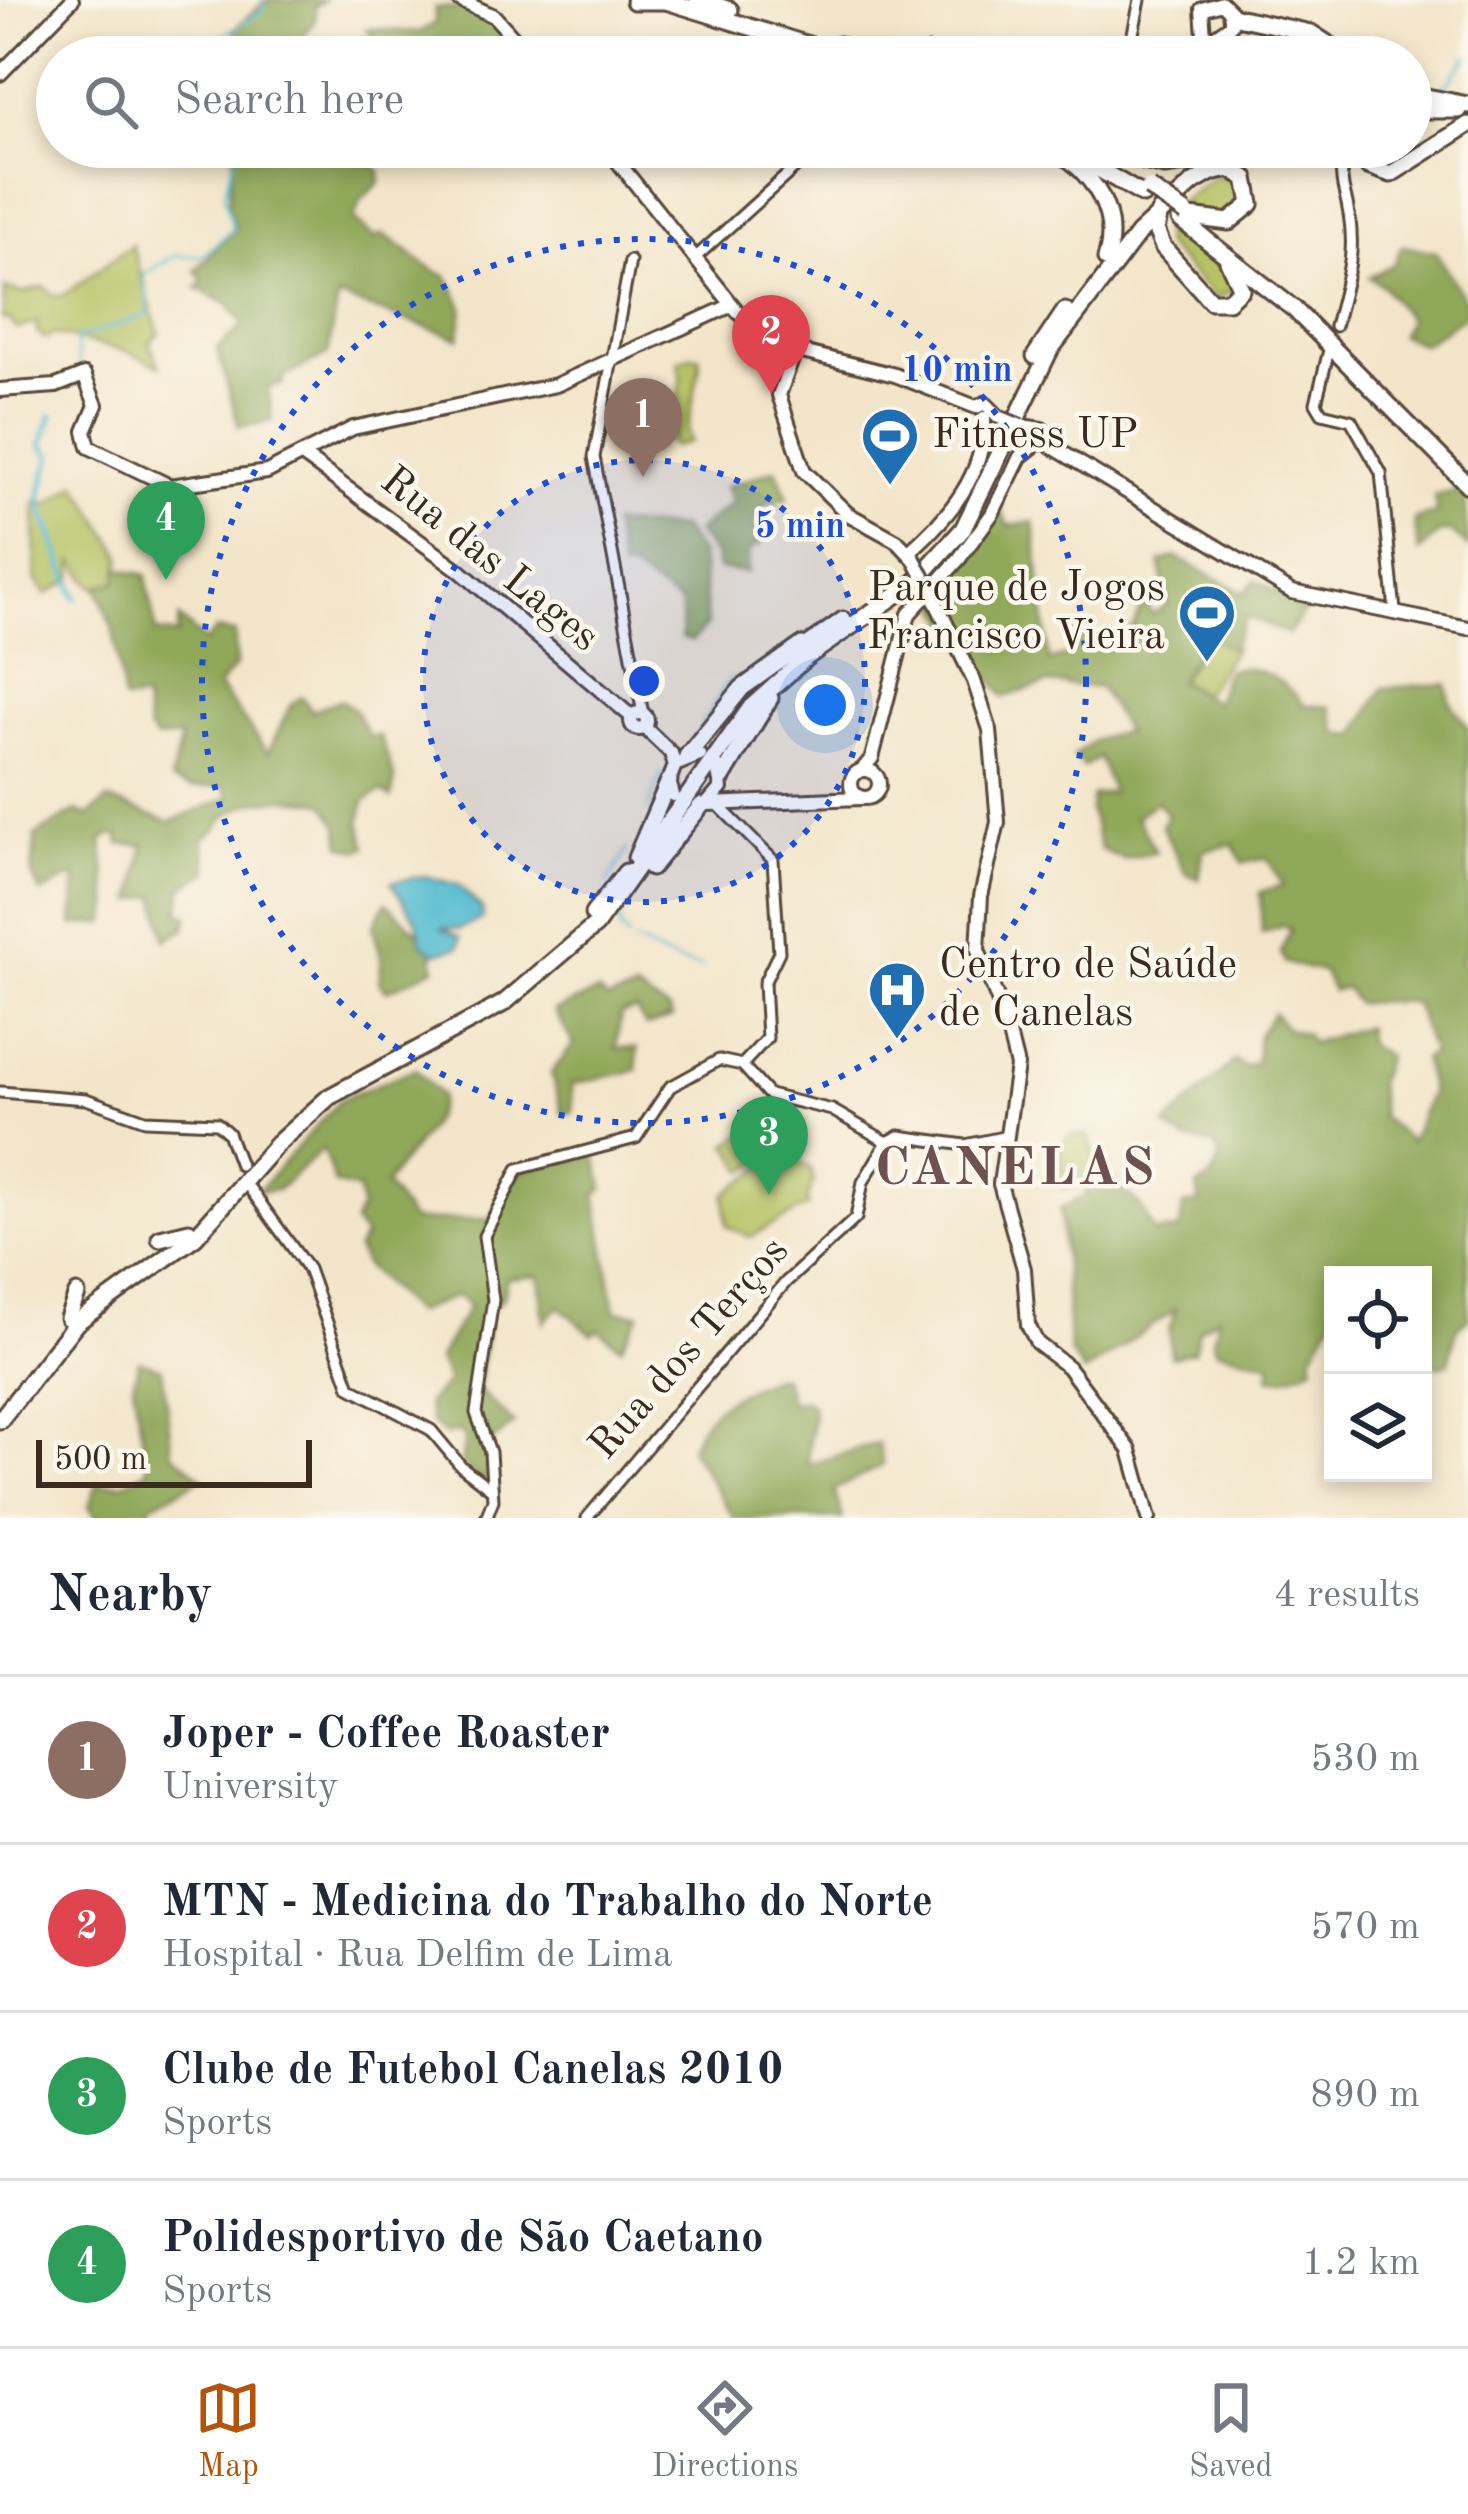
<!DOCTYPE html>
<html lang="en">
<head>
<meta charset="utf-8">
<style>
	body { margin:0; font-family:"Old Standard TT",serif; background:#f2f2f3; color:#1f2937 }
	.controls { position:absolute; right:36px; bottom:36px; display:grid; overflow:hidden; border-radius:0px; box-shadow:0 6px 18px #0003 }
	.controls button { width:108px; height:108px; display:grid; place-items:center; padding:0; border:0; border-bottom:3px solid #e0e1e3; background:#fff; color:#1f2937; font:60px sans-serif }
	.scale { position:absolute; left:36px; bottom:30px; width:276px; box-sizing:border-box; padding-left:12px; border:6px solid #3b2a1e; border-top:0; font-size:33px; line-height:42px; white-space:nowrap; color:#3b2a1e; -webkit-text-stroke:9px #fbf7ec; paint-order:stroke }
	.you { position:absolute; left:825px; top:705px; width:42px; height:42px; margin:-30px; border:9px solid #fff; border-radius:50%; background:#1a73e8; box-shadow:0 0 0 18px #1a73e833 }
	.badge { display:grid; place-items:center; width:78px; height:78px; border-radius:50%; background:#b45309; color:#fff; font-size:39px; font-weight:700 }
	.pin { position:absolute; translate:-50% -99px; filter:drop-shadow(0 3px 6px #0008) }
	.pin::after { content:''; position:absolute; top:63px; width:42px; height:36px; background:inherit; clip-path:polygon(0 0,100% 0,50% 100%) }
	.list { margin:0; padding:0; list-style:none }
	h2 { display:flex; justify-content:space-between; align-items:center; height:156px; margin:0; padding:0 48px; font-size:51px }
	h2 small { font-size:39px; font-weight:400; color:#747a83 }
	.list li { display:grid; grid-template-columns:78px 1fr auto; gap:36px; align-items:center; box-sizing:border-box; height:168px; padding:0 48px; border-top:3px solid #e0e1e3 }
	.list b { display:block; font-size:45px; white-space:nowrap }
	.list p { margin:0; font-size:39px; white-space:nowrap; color:#747a83 }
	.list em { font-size:39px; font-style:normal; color:#747a83 }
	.icon { flex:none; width:66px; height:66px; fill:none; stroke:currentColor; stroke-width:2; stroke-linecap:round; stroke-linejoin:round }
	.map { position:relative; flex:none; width:1468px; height:1518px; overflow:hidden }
	.search { position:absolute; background:#fff; box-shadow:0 6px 18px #0003; left:36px; right:36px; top:36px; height:132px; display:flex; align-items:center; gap:30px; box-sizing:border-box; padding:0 42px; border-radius:66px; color:#747a83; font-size:45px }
	.sheet { height:828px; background:#fff }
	nav { display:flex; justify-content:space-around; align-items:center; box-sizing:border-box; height:168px; border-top:3px solid #e0e1e3; background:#fff; font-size:33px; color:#747a83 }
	nav a { display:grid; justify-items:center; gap:6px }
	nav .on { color:#b45309 }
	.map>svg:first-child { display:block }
	.green { fill:#b6c264; stroke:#787641; stroke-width:3 }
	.forest { fill:#90a85a; stroke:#66693c; stroke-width:3 }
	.water { fill:#52bbd0; stroke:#467277; stroke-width:3 }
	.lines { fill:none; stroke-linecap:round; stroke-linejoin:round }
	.stream { stroke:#52bbd0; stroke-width:3 }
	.canal { stroke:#52bbd0; stroke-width:6 }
	.minor-casing { stroke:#574638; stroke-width:15 }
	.major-casing { stroke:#574638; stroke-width:18 }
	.highway-casing { stroke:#574638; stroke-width:21 }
	.minor { stroke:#fff; stroke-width:9 }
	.major { stroke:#fff; stroke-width:12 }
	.highway { stroke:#fff; stroke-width:15 }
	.major-bridge-casing { stroke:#574638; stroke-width:18; stroke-linecap:butt }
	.highway-bridge-casing { stroke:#574638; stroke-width:21; stroke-linecap:butt }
	.major-bridge { stroke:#fff; stroke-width:12 }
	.highway-bridge { stroke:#fff; stroke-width:15 }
	.ring { fill:none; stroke:#1d4ed8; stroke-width:6; stroke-dasharray:6 12 }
	.labels { text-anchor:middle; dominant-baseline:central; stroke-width:9; stroke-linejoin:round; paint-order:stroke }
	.poi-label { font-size:42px; fill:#3b2a1e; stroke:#fbf7ec; text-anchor:start }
	.street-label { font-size:42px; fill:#3b2a1e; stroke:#fbf7ec }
	.district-label { font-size:54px; font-weight:bold; letter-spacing:3px; fill:#6d5251; stroke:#fbf7ec }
	.centre { fill:#1d4ed8; stroke:#fbf7ec; stroke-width:6 }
	.ring-label { font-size:36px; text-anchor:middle; font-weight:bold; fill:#1d4ed8; stroke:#fbf7ec; stroke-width:9; stroke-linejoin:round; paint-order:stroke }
</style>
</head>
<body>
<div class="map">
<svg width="1468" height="1518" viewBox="0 0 1468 1518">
	<rect width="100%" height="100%" fill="#fbf7ec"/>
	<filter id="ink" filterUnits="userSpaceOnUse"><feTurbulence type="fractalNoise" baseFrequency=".00833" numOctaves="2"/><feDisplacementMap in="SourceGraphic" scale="24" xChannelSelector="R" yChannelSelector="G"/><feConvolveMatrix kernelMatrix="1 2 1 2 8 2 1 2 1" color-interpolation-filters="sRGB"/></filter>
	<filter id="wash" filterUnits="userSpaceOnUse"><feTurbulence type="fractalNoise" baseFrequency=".004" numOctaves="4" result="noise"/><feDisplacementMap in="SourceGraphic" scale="48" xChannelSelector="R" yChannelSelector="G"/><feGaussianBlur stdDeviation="2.7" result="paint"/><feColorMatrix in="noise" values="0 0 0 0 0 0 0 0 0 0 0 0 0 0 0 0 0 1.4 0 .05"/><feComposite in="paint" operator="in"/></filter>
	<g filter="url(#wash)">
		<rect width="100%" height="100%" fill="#f3e5c9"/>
		<g class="green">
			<path d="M1235 174 1249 191 1235 218 1198 214 1180 202 1215 176Z"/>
			<path d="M1163 216 1229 265 1238 288 1216 299 1164 245Z"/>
			<path d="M132 245 159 333 149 343 160 366 126 351 54 334 46 339 37 333V322L17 329 9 319H2L5 288 22 293 44 287 55 296 64 295Z"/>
			<path d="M691 356H699L700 365 687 431 690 441 673 447 669 441 682 378 678 362Z"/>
			<path d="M77 484 122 556 117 582 93 587 74 561 73 579 46 594 36 579 35 502 42 499 46 506Z"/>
			<path d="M1210 634 1235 649 1202 695 1180 680Z"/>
			<path d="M772 1117 790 1143 745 1171 728 1144Z"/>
			<path d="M1071 1135 1089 1136 1096 1164H1109L1108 1178H1085V1185L1062 1188 1060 1146Z"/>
			<path d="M782 1154 810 1168 814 1182 806 1200 809 1205 750 1237 727 1226 725 1194Z"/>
		</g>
		<g class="forest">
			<path d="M267 0H324L315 6V21L287 57H231L236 27Z"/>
			<path d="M469 7 491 20 522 53 383 57 367 29 420 32 435 23V8Z"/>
			<path d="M235 147H329L336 159 354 152 380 171V182L361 201 353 219 375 238 383 234C407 247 422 268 447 276L463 307 459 338 338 297 328 354 283 378 284 384 268 387 272 421 239 427 217 348 244 325 227 304 197 288 203 281 196 270 235 228 228 206Z"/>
			<path d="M1402 246 1436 252 1468 305 1465 316 1423 344 1400 335 1408 319 1383 286 1369 277 1394 264Z"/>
			<path d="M776 469 788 498 765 504 753 524 761 544 749 549 747 573 718 569 715 555 696 532 733 502 725 487Z"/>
			<path d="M1465 489 1468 547 1452 532H1440L1419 552 1414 520 1437 512 1434 496Z"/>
			<path d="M1000 509 1008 526 1034 522 1049 661 1070 655 1068 637 1088 629 1095 644 1133 627 1144 599 1152 615 1168 605 1160 563 1175 557 1245 593 1255 580 1288 598 1311 602 1288 634 1246 617 1231 649 1207 635 1178 681 1215 703 1226 671C1253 660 1288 682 1304 705L1331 707 1337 732 1355 737 1383 688 1447 684 1450 702 1468 728V946L1461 961 1468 968V1319L1457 1327 1449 1362 1440 1366 1423 1362V1275H1333V1317L1312 1355 1314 1365C1301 1372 1284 1381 1269 1377L1272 1363 1217 1350 1213 1340 1218 1316 1199 1330 1194 1351 1171 1357 1169 1330 1176 1309 1084 1373 1070 1352 1060 1208 1087 1195 1084 1178 1112 1179 1142 1208 1154 1232 1180 1230 1183 1205 1200 1203 1197 1186 1212 1178 1220 1155 1214 1145 1185 1140 1165 1126 1235 1060 1243 1067 1256 1063 1258 1035 1273 1013 1287 1029 1306 1034 1310 1043 1365 1027 1368 1045 1387 1056 1378 1082 1381 1117 1410 1141 1431 1091 1423 1059 1432 1053 1415 1005 1409 1001 1356 1003 1345 988 1332 991 1323 972 1285 963 1281 952 1290 930 1283 926 1262 933 1260 892 1283 885 1267 858 1243 863 1233 844 1203 851 1199 879 1186 873 1162 827 1167 814 1156 801 1136 817 1156 852 1123 859 1101 850 1090 811 1092 796 1112 792 1099 757 1084 767 1074 756 1094 740 1125 731 1100 688 1049 683 1004 697C992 676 926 611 940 585 955 557 984 537 1000 509Z"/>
			<path d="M612 524 681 528 701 555 707 625 692 641 682 638 681 604 631 570 621 569Z"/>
			<path d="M119 568 146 575 156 632 177 635 179 618 206 642 215 630 235 633 236 665 218 686 268 753 291 704 302 697 312 711 340 700 355 710 369 737 380 736 395 779 391 798 382 791 364 801 360 822 366 847 358 850 342 845 339 825 324 803C294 798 254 795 229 814 214 824 224 828 203 838L209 871 182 888 180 913 188 916 185 929 166 940 156 895 134 901 144 845 120 844 119 836 112 834 102 840 110 908 106 923 73 925 76 875 40 893 32 875 35 836 76 811 88 816 108 800 170 822 230 797 223 786 191 788 171 780 181 737 156 739 149 731 144 699 124 701 113 630 97 587 116 582Z"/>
			<path d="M386 902 431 945 435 968 387 991 379 981 382 959 373 927Z"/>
			<path d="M637 991 670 1011 672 1018 646 1026 636 1010 621 1014 616 1048H637V1070L572 1084 573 1112 563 1114 551 1073 574 1044 554 1011 598 992 607 1000Z"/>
			<path d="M415 1069 441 1096C435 1132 405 1153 385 1185L412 1221 490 1219 518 1172 595 1153 604 1188 596 1195 615 1311 640 1314 621 1347 598 1329 592 1334 559 1306 544 1322 539 1275 507 1278 502 1300 490 1309 478 1389 514 1424 489 1444 487 1483 461 1464 465 1438 458 1431 446 1435 432 1424 427 1403 448 1382 438 1359 469 1306 458 1295 414 1313 364 1264 357 1249 365 1236 354 1223 361 1208 358 1190 335 1184 323 1149 277 1190 257 1192 340 1100Z"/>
			<path d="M139 1361 162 1368 172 1453 203 1478 149 1506 153 1518H97L89 1506 97 1484 124 1483 148 1470 133 1384Z"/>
			<path d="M777 1376 783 1377 791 1403 805 1400 812 1406C814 1428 807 1444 808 1465L878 1443 883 1465 834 1490 843 1518H734L690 1449C702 1407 739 1391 777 1376Z"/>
		</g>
		<path class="water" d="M425 876 458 885 482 909 483 918 460 929 441 928 460 937 459 947 436 953 422 944 417 921 391 882Z"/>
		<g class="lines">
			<g class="stream">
				<path d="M208 57 227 33 265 10 261 0"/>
				<path d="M1411 85 1444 92"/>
				<path d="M1450 95 1445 86 1468 56"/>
				<path d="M204 255 233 229 224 195 238 147"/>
				<path d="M80 371 76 339 149 314 144 274 175 256H201"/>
				<path d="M698 731 731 677"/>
				<path d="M648 809 662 773"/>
				<path d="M607 884 627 850"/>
				<path d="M620 917V929L629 939"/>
				<path d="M635 942C653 951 682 966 702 967"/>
			</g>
			<path class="canal" d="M52 416 42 444 51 456 39 501 76 598"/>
		</g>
	</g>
	<g filter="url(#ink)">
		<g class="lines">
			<g class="minor-casing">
				<g id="minor">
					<path d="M929 50 948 57"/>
					<path d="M1128 57 1140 0"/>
					<path d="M1329 147C1346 162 1339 173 1344 191 1359 246 1349 272 1335 326"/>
					<path d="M696 257 818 147"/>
					<path d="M630 261 594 457 643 714"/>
					<path d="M1329 350 1316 403 1322 413 1351 420 1381 473 1395 611"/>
					<path d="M717 804 773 860 779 952 764 983 767 1038 742 1065"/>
					<path d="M0 1092 86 1099 145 1120 217 1123 228 1133 240 1165"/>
					<path d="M250 1189 308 1269 350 1387 431 1430 461 1466 492 1490"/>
					<path d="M486 1518 493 1500 490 1452 476 1413 493 1300 484 1236 518 1169 636 1138 670 1087 719 1060 742 1065 769 1095 832 1110 887 1142"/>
					<path d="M587 1518 786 1282 856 1218 863 1182 887 1142 899 1136 965 1145 1003 1137"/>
				</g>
			</g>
			<g class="major-casing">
				<g id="major">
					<path d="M459 0 494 16 531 57"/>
					<path d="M1194 57 1204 36 1202 9 1222 3 1231 12V25L1204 44 1198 57"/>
					<path d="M0 74 72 0"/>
					<path d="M606 147 738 312 778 346 895 375 976 407 985 403 999 417"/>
					<path d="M794 354 779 395 804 471 848 514 897 541 914 559"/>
					<path d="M0 390 56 386 84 375 96 405 85 431 89 447 170 486 267 472 353 428 556 385 732 305"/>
					<path d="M1021 426 1042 429 1055 443"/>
					<path d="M1043 441 1292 592 1468 628"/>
					<path d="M302 455 459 570 632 717"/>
					<path d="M909 552C948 518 986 474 984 418"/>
					<path d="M927 584 974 681 990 730 998 822 981 896 978 950 1005 1018 1017 1066 1000 1184 1024 1269 1028 1325 1037 1343 1068 1367 1130 1450 1149 1518"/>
					<circle cx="639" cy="721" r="8"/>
					<path d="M644 727 671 753 675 765"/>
					<path d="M863 769 872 758 909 614 959 559 992 514 1020 457 1039 442"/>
					<circle cx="865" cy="784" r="14"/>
					<path d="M673 795 669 781 675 765 700 755"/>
					<path d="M708 803 721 788 717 766"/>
					<path d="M708 804 861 798"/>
				</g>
			</g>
			<g class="highway-casing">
				<g id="highway">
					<path d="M663 0 847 57"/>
					<path d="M698 0 730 10"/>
					<path d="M634 1H668"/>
					<path d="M1232 16 1311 33 1348 57"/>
					<path d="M839 45 876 57"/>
					<path d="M1411 94 1468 105"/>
					<path d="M1411 110H1459"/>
					<path d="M1051 147C1092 171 1121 212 1106 259"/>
					<path d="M1090 147 1164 166 1209 160"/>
					<path d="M1358 147 1368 166 1391 174 1468 125"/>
					<path d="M1068 151 1143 195"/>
					<path d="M1160 211 1156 230 1163 247 1211 301H1228L1241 289 1228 261"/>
					<path d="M1190 217 1229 222 1251 204 1246 178 1230 169 1216 172"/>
					<path d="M1180 219 1294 309 1468 485"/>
					<path d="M1035 356 1065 311"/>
					<path d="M794 655 843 620"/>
					<path d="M687 756 742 688 802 645"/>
					<path d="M722 778 770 698"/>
					<path d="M636 858 669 781"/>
					<path d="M651 868 701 806"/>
					<path d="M593 914 626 872"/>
					<path d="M160 1238 189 1231"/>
					<path d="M68 1318 77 1294"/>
					<path d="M0 1420 76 1323 195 1237 277 1144 329 1097 504 1003 596 925 751 707 807 657 915 582 963 529 1050 350 1138 234 1193 183 1253 147"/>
				</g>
			</g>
			<use href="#minor" class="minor"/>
			<use href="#major" class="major"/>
			<use href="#highway" class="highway"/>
			<g class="major-bridge-casing">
				<g id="major-bridge">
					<path d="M999 417 1021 426"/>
					<path d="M914 559 927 584"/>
				</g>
			</g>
			<g class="highway-bridge-casing">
				<path id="highway-bridge" d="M1149 188 1186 213"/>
			</g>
			<use href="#major-bridge" class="major-bridge"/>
			<use href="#highway-bridge" class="highway-bridge"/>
		</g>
	</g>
	<circle cx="644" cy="681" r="221" fill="#1d4ed8" fill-opacity=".12"/>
	<g class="ring">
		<circle cx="644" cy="681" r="221"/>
		<circle cx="644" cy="681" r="442"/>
	</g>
	<defs>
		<g id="stadium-pin" transform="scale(3)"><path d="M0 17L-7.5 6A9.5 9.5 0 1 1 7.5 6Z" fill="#1f6fb2" stroke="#fbf7ec"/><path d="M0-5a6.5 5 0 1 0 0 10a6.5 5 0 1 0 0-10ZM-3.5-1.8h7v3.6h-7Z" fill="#fff"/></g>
		<g id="hospital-pin" transform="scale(3)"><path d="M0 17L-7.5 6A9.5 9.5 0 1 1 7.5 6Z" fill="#1f6fb2" stroke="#fbf7ec"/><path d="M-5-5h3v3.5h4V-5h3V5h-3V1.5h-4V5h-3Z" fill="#fff"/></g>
	</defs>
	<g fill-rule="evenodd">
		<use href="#stadium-pin" x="890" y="436"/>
		<use href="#stadium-pin" x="1207" y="613"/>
		<use href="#hospital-pin" x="897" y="990"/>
	</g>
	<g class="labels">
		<g class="poi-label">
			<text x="932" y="436">Fitness UP</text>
			<text x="1165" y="589" text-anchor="end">Parque de Jogos<tspan x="1165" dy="48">Francisco Vieira</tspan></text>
			<text x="939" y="966">Centro de Saúde<tspan x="939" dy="48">de Canelas</tspan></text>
		</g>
		<g class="street-label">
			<text transform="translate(489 560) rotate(39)">Rua das Lages</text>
			<text transform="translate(690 1349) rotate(-49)">Rua dos Terços</text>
		</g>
		<g class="district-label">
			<text x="1016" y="1170">CANELAS</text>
		</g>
	</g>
	<circle cx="644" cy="681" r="18" class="centre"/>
	<g class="ring-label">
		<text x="957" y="381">10 min</text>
		<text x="800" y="537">5 min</text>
	</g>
</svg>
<div class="controls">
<button><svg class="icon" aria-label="locate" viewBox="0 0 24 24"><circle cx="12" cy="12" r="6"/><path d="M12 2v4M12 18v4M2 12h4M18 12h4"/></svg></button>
<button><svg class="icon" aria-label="layers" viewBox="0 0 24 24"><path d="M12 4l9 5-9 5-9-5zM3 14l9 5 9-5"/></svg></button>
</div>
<div class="scale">500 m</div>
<div class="you"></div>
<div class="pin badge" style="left:643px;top:477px;background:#8d6e63">1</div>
<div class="pin badge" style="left:771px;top:394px;background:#e0444e">2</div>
<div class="pin badge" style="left:769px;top:1195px;background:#2e9e5b">3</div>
<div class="pin badge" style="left:166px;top:580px;background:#2e9e5b">4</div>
<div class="search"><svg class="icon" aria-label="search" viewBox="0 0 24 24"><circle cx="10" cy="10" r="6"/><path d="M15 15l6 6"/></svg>Search here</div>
</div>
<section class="sheet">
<h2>Nearby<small>4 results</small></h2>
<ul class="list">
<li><span class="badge" style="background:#8d6e63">1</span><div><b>Joper - Coffee Roaster</b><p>University</p></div><em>530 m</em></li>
<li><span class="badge" style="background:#e0444e">2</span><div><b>MTN - Medicina do Trabalho do Norte</b><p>Hospital · Rua Delfim de Lima</p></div><em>570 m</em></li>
<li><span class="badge" style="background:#2e9e5b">3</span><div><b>Clube de Futebol Canelas 2010</b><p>Sports</p></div><em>890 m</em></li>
<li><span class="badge" style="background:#2e9e5b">4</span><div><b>Polidesportivo de São Caetano</b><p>Sports</p></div><em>1.2 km</em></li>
</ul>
</section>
<nav>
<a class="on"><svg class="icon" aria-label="map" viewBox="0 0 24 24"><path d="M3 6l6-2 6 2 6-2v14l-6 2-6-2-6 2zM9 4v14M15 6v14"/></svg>Map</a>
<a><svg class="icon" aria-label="directions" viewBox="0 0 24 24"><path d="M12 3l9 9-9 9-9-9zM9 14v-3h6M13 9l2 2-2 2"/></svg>Directions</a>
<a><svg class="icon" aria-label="saved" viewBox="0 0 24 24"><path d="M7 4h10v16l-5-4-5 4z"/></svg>Saved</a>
</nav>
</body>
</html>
